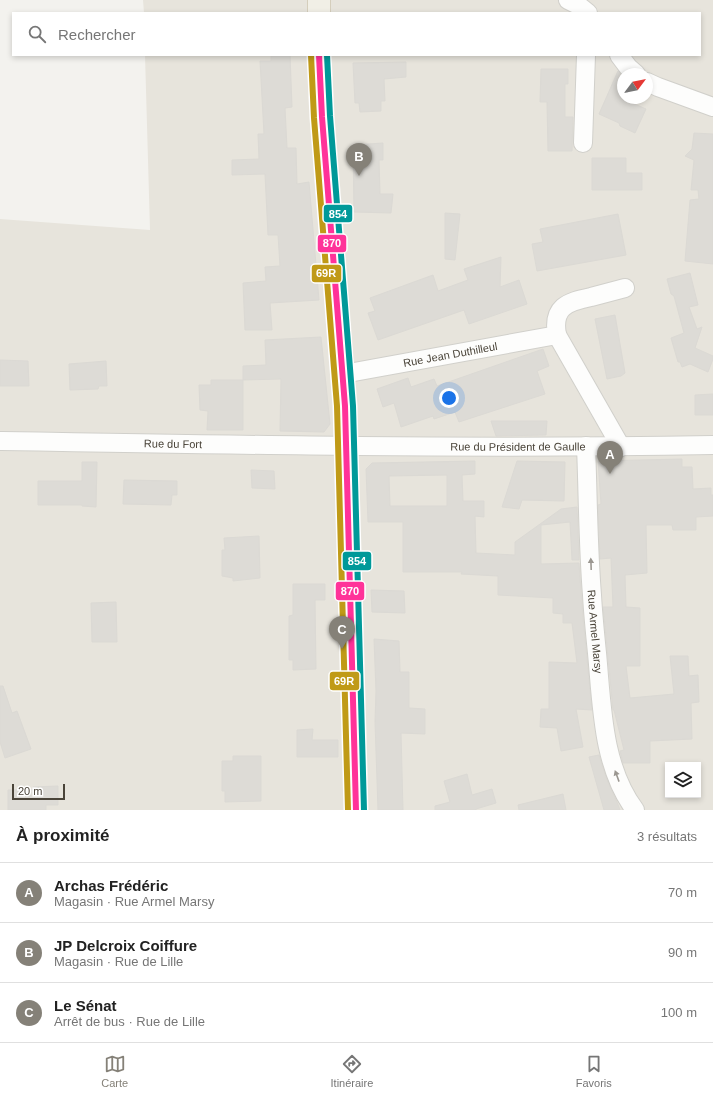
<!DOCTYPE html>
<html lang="fr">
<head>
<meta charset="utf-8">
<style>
	body { margin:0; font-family:Arial,sans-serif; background:#f6f6f6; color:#222 }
	.controls { position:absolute; right:12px; bottom:12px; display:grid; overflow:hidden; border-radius:0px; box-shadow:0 2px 6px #0003 }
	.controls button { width:36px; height:36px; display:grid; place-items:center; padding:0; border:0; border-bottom:1px solid #e0e0e0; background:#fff; color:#222; font:20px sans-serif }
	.compass { position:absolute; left:617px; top:68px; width:36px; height:36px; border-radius:50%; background:#fff; box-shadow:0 2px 6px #0003; rotate:58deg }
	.scale { position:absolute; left:12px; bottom:10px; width:53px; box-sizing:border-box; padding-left:4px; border:2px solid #4a4439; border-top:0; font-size:11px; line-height:14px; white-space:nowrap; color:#4a4439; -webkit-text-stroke:3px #fff; paint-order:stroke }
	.you { position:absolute; left:449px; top:398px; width:14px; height:14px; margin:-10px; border:3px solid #fff; border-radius:50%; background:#1a73e8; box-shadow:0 0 0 6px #1a73e833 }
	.badge { display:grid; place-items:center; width:26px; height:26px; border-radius:50%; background:#858178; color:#fff; font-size:13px; font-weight:700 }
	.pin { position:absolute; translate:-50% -33px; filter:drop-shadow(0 1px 2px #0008) }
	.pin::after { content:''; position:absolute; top:21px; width:14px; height:12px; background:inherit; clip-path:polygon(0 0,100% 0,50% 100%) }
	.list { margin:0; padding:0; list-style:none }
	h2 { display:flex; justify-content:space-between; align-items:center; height:52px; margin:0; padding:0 16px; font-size:17px }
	h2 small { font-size:13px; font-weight:400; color:#767676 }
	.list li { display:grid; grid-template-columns:26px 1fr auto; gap:12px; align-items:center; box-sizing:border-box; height:60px; padding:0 16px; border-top:1px solid #e0e0e0 }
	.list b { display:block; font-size:15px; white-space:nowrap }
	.list p { margin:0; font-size:13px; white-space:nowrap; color:#767676 }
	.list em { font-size:13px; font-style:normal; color:#767676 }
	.icon { flex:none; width:22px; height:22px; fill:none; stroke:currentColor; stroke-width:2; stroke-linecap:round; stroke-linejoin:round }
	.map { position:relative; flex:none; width:713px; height:810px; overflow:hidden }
	.search { position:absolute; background:#fff; box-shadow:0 2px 6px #0003; left:12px; right:12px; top:12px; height:44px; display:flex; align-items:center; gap:10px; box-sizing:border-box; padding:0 14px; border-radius:0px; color:#767676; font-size:15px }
	.sheet { height:232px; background:#fff }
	nav { display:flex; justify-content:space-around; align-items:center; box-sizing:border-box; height:56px; border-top:1px solid #e0e0e0; background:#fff; font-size:11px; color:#767676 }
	nav a { display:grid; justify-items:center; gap:2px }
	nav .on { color:#858178 }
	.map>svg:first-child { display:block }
	.residential { fill:#e7e4dc; fill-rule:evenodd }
	.building { fill:#dddbd6; stroke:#dbd9d4; fill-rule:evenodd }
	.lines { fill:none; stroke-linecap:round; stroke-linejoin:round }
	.minor-casing { stroke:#d1d0cb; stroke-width:20 }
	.major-casing { stroke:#d5cebc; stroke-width:24 }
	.minor { stroke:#fdfdfc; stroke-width:18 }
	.major { stroke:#f1efe6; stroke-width:22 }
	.bus-1-casing { stroke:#fff; stroke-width:9 }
	.bus-2-casing { stroke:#fff; stroke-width:9 }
	.bus-3-casing { stroke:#fff; stroke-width:9 }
	.bus-1 { stroke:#f39; stroke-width:6 }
	.bus-2 { stroke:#c09a17; stroke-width:6 }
	.bus-3 { stroke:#099; stroke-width:6 }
	.oneway { fill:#9b9791 }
	.labels { text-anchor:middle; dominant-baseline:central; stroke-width:3; stroke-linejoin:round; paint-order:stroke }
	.street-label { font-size:11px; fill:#4a4439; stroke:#fff }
	.line-badge { stroke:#fff; stroke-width:1.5 }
	.badge-label { font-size:11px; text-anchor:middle; font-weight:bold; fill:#fff }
</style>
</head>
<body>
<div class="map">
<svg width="713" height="810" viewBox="0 0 713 810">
	<rect width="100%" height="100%" fill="#f3f2ee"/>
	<path class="residential" d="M143 0H713V810H0V219L150 230 145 55H700V13H144ZM623 74H647V98H623ZM668 765H698V795H668Z"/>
	<g class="building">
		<path d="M271 55H290L292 107 285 108 287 148H296L297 184 309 182 319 300 270 303 272 330H245L243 283 266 281 265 267 280 266 278 235H268L265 174 232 175V160L259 159 258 134H264L260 61H271Z"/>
		<path d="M406 62V77L384 79 385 101H381V111L360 112 359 103H355L353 63Z"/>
		<path d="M541 69H568V84H565V117H573L572 151H548L547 102H540Z"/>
		<path d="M618 71 623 77V99L646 109 635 133 620 126 619 123 599 114Z"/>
		<path d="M694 133 713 134V264L685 261 690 200 699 199 698 190H691L694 160 685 156 692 149Z"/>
		<path d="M383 143V160H379L380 194H393L391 213 354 212 353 145Z"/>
		<path d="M592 158H626V173H642V190H592Z"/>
		<path d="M445 213 460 214 455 260 445 259Z"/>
		<path d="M618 214 626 255 537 271 532 244 543 242 540 229Z"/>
		<path d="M501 257 500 287 519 280 527 304 469 324 464 310 378 340 368 313 375 311 370 298 433 275 438 291 468 280 464 269Z"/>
		<path d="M690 273 698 305 689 307 697 329 702 327 695 348 713 356V359L708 372 690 364 682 367 680 362H678L671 338 684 333 674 296 671 294 667 279Z"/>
		<path d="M615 315 625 373 621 376 607 379 595 319Z"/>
		<path d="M321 337 330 424 324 432 280 431 281 379 243 380V366L266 365 265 340Z"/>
		<path d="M543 349 549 366 537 371 545 394 459 422 455 412 434 419 433 416 401 427 394 403 383 407 377 389 408 378 411 387 434 379 437 386Z"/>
		<path d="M0 360 28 361 29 386H0Z"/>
		<path d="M106 361 107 386H99L98 389 70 390 69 364Z"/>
		<path d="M211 380H243V430H207L208 411 200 410 199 385H211Z"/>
		<path d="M713 394V415H695V395Z"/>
		<path d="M491 421H547L546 435 496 436Z"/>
		<path d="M682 459V467H692L693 489 711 488V495H713V516L696 517V530H673L672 525H646L647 573 625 575 626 607 640 608V666H626L630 698 674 694 670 656H688L689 676 698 675 699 702 691 703 692 739 650 741V763H623L620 751 624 750 614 710H613L604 616 603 607H613L611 558 600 559 598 505 601 504 598 461Z"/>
		<path d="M475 461V474L462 475 463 501H484V517L475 516 476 553 515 555V542L561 509 577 507 579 560H572L570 522 541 525V564L579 563 583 617 592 710 576 709 583 747 561 751 557 728 540 727 541 709H549V662L577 663 572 623H563V614L553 613V598L498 595V576L461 574 462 572H403V522H368L366 469 372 463ZM447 475V506H390L389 476Z"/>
		<path d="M517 461 565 462 564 501 522 500 519 509 502 507Z"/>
		<path d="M82 462H97L96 507 82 506V505H38V481H82Z"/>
		<path d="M251 470 274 471 275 489 252 488Z"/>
		<path d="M124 480 177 481V495H172L171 505 123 504Z"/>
		<path d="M259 536 260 578 233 581V578L222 576V550H225L224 538Z"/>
		<path d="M293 584H325V600H315L316 669 293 670V660H289V616L293 615Z"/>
		<path d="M371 590 404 591 405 613 372 612Z"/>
		<path d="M116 602 117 642H92L91 603Z"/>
		<path d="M374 639 399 641 400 672H409V708L425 709V734L401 733 403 810H378L375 722 376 691Z"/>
		<path d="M0 686H3L12 713 17 711 31 749 5 758 0 742Z"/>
		<path d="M313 729 312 740H338V757H297V730Z"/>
		<path d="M599 755 606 777 617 802 620 810H604L589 757Z"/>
		<path d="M233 756H261V801L225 802V791H222V761H233Z"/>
		<path d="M467 774 472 795 492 789 496 803 476 809V810H435V806L450 802 444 781Z"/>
		<path d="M58 786V805H46V810H8V790H33V787Z"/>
		<path d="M563 794 566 810H519L518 805Z"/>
	</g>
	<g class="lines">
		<g class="minor-casing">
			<g id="minor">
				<path d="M568 0 578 5 588 13"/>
				<path d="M619 55 628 67 636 74"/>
				<path d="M647 82 658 87 713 107"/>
				<path d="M583 143 586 55"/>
				<path d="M557 335 621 447"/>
				<path id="s1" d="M343 374 557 335C552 307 567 302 591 297 602 294 614 291 625 288"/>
				<path id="s2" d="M0 441C238 445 475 449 713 445"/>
				<path id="s3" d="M586 446C588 496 588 546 592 595 593 614 595 633 597 653 602 705 602 766 635 810"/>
			</g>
		</g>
		<g class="major-casing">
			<g id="major">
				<path d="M319 13V0"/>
				<path d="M319 55 322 117 343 374 345 406 356 810"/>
			</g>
		</g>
		<use href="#minor" class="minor"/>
		<use href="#major" class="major"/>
		<g class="bus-1-casing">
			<path id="bus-1" d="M319 55 322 117 345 406 356 810"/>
		</g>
		<g class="bus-2-casing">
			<path id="bus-2" d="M311 55 314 118 337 406 348 810"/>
		</g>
		<g class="bus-3-casing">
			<path id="bus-3" d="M327 55 330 116 353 406 364 810"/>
		</g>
		<use href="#bus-1" class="bus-1"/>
		<use href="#bus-2" class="bus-2"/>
		<use href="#bus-3" class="bus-3"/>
	</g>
	<defs><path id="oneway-solid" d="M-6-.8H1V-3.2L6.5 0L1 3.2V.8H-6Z"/></defs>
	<g class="oneway">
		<use href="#oneway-solid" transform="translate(591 564) rotate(-92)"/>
		<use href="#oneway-solid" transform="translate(617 776) rotate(-110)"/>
	</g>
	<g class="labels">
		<g class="street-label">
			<text stroke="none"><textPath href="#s1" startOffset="109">Rue Jean Duthilleul</textPath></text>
			<text stroke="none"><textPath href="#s2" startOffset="173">Rue du Fort</textPath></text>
			<text stroke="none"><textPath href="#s2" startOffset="518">Rue du Président de Gaulle</textPath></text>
			<text stroke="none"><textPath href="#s3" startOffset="186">Rue Armel Marsy</textPath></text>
		</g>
	</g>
	<g class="line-badge">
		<rect x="323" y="204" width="30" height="19" rx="4" fill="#099"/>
		<rect x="317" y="234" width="30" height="19" rx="4" fill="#f39"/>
		<rect x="311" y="264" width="31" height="19" rx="4" fill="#c09a17"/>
		<rect x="342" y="551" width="30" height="20" rx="4" fill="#099"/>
		<rect x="335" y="581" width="30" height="20" rx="4" fill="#f39"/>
		<rect x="329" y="671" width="31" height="20" rx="4" fill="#c09a17"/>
	</g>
	<g class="badge-label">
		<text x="338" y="218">854</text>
		<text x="332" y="247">870</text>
		<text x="326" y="277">69R</text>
		<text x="357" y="565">854</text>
		<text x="350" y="595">870</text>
		<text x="344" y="685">69R</text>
	</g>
</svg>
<div class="controls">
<button><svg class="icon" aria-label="layers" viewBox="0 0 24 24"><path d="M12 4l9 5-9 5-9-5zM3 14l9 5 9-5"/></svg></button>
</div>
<svg class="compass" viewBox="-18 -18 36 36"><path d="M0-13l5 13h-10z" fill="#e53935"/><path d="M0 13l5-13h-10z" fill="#767676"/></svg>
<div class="scale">20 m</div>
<div class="you"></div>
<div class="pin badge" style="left:610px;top:474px">A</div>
<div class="pin badge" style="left:359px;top:176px">B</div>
<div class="pin badge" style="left:342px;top:649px">C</div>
<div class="search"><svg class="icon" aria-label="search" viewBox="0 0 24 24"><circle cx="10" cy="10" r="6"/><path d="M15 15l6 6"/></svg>Rechercher</div>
</div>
<section class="sheet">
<h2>À proximité<small>3 résultats</small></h2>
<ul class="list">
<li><span class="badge">A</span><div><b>Archas Frédéric</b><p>Magasin · Rue Armel Marsy</p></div><em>70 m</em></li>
<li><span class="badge">B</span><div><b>JP Delcroix Coiffure</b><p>Magasin · Rue de Lille</p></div><em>90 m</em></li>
<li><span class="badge">C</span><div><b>Le Sénat</b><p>Arrêt de bus · Rue de Lille</p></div><em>100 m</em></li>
</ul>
</section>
<nav>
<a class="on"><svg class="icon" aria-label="map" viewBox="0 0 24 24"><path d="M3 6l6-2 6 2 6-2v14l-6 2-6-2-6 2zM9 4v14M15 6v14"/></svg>Carte</a>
<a><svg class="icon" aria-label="directions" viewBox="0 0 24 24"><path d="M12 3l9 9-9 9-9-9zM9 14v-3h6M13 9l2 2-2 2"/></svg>Itinéraire</a>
<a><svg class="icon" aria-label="saved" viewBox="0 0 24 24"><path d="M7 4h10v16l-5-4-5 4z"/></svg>Favoris</a>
</nav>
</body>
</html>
